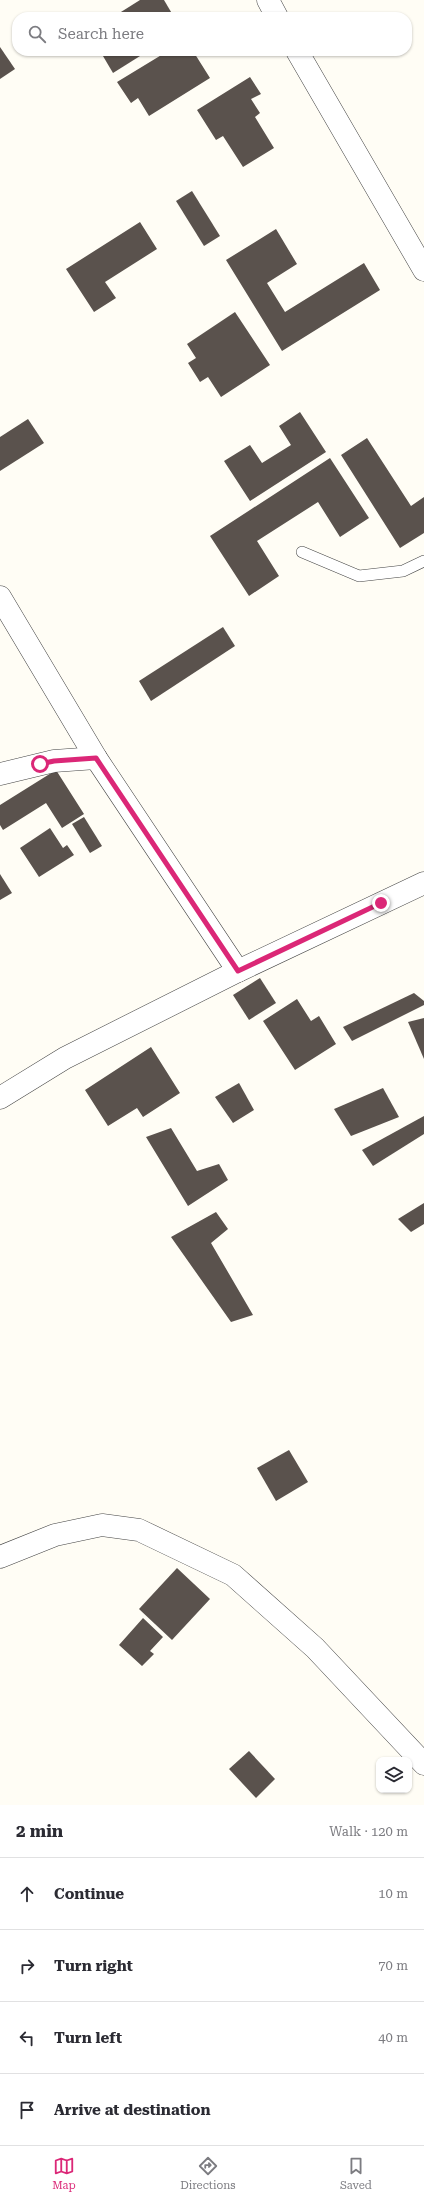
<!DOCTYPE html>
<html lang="en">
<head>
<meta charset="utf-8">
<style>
	body { margin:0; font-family:"Roboto Serif",serif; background:#f2f2f3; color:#2b2b33 }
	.controls { position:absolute; right:12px; bottom:12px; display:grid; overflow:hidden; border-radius:8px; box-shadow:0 1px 3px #0004 }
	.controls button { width:36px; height:36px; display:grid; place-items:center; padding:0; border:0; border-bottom:1px solid #e1e1e2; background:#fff; color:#2b2b33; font:20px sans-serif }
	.stop { position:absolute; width:12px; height:12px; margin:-9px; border:3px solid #db2777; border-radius:50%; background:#fff }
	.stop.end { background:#db2777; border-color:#fff; box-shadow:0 1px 4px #0008 }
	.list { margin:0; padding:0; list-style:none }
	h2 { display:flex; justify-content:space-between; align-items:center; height:52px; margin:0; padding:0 16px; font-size:17px }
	h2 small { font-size:13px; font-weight:400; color:#7c7c81 }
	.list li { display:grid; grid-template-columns:26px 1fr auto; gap:12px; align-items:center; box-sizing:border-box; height:72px; padding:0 16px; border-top:1px solid #e1e1e2 }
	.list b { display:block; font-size:15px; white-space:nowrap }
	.list em { font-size:13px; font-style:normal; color:#7c7c81 }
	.icon { flex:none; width:22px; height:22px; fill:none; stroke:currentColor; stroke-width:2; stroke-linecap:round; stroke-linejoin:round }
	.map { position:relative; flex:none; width:424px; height:1805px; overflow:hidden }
	.search { position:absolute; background:#fff; box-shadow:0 1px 3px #0004; left:12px; right:12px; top:12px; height:44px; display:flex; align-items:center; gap:10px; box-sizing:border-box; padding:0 14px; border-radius:16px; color:#7c7c81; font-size:15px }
	.sheet { height:340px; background:#fff }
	nav { display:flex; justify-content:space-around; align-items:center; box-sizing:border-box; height:56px; border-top:1px solid #e1e1e2; background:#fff; font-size:11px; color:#7c7c81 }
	nav a { display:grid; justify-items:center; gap:2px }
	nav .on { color:#db2777 }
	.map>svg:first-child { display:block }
	.building { fill:#5a524d }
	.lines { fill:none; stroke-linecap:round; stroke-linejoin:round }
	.service-casing { stroke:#444; stroke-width:12 }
	.minor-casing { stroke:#444; stroke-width:23 }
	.service { stroke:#fff; stroke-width:11 }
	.minor { stroke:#fff; stroke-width:22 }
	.route { stroke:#db2777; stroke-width:5 }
</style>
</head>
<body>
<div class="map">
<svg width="424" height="1805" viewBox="0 0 424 1805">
	<rect width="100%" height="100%" fill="#fffdf5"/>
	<g class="building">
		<path d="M140 0H164L174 17H113Z"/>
		<path d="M0 47 15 69 0 79Z"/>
		<path d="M100 51H148L113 73Z"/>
		<path d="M168 51H193L210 78 149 116 138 98 131 103 117 82Z"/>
		<path d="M250 77 261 94 251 99 260 113 255 117 274 148 243 167 223 136 216 140 197 110Z"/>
		<path d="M192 191 220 236 204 246 176 201Z"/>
		<path d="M140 222 157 249 105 282 116 298 94 312 66 269Z"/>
		<path d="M276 229 297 264 267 283 285 312 364 263 380 290 282 351 226 260Z"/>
		<path d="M235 312 270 365 221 397 208 377 200 382 188 363 196 358 187 344Z"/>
		<path d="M300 412 326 452 250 501 224 461 250 445 262 463 291 445 279 426Z"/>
		<path d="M28 419 44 443 0 471V437Z"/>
		<path d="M367 438 411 506 424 497V533L400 548 341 455Z"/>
		<path d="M330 458 369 518 340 537 318 502 257 541 279 576 249 596 210 536Z"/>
		<path d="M223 627 235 646 151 701 139 681Z"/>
		<path d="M56 770 84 814 62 828 46 803 3 830 0 825V805Z"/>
		<path d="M84 817 102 846 90 853 72 824Z"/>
		<path d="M50 828 63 848 67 845 74 855 39 877 20 848Z"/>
		<path d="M0 874 12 893 0 900Z"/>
		<path d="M260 978 276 1003 249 1020 233 995Z"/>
		<path d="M414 993 424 1001V1005L352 1041 343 1027Z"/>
		<path d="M297 999 311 1021 319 1016 336 1044 295 1070 263 1021Z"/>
		<path d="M424 1018V1059L408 1022Z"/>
		<path d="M151 1047 180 1093 143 1117 137 1108 108 1126 85 1090Z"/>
		<path d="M239 1083 254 1110 233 1123 215 1097Z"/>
		<path d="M383 1088 399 1117 351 1136 334 1109Z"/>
		<path d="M424 1116V1134L373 1166 362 1150Z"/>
		<path d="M171 1128 197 1171 219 1164 228 1180 188 1206 146 1137Z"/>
		<path d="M424 1203V1224L411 1232 398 1219Z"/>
		<path d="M216 1212 228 1229 211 1243 253 1315 231 1322 171 1237Z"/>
		<path d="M289 1450 308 1482 276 1501 257 1468Z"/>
		<path d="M177 1568 210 1599 172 1640 139 1609Z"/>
		<path d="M143 1618 163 1637 150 1651 154 1654 142 1666 119 1645Z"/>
		<path d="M249 1751 275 1779 256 1798 229 1769Z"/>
	</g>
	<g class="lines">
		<g class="service-casing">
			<path id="service" d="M302 552 359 576 403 571 424 561"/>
		</g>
		<g class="minor-casing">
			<g id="minor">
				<path d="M268 0 277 17"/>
				<path d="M297 51 424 270"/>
				<path d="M0 597 96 758 238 971"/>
				<path d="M0 774 54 761 96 758"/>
				<path d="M0 1098 65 1058 238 971 424 883"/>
				<path d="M0 1557 55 1535 102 1525 139 1530 233 1575 315 1648 424 1764"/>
			</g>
		</g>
		<use href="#service" class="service"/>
		<use href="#minor" class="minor"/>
	</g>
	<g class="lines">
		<path class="route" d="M40 764 54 761 96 758 238 971 381 903"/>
	</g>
</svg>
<div class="controls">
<button><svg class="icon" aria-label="layers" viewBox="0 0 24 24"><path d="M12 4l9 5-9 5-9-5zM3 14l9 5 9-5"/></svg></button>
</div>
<div class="stop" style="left:40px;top:764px"></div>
<div class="stop end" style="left:381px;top:903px"></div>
<div class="search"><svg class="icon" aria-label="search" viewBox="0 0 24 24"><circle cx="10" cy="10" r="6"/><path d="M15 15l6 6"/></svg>Search here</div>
</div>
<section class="sheet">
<h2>2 min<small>Walk · 120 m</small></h2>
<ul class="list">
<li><svg class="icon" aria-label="ahead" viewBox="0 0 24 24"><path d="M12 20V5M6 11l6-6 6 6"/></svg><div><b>Continue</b></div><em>10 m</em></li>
<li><svg class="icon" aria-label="right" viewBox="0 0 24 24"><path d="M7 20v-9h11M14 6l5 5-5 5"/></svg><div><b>Turn right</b></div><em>70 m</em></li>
<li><svg class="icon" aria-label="left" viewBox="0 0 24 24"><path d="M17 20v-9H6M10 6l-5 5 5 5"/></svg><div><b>Turn left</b></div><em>40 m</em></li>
<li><svg class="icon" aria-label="arrive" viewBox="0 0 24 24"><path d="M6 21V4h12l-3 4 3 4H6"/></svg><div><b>Arrive at destination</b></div></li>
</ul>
</section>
<nav>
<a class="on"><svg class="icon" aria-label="map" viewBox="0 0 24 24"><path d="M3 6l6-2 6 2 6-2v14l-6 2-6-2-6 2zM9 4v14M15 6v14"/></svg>Map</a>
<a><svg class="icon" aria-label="directions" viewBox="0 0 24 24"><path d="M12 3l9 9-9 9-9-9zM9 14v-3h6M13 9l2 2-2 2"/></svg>Directions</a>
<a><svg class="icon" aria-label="saved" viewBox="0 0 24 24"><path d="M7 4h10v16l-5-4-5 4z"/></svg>Saved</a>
</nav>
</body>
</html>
